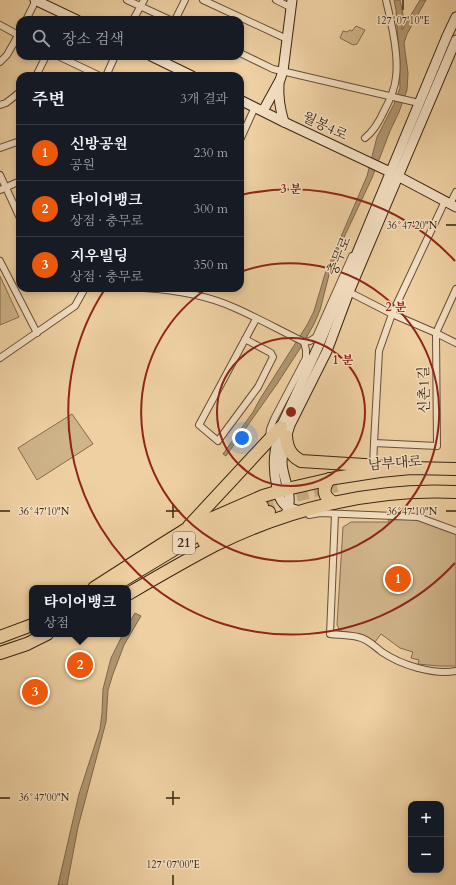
<!DOCTYPE html>
<html lang="ko">
<head>
<meta charset="utf-8">
<style>
	body { margin:0; font-family:Cardo,"Noto Serif KR",serif; background:#242831; color:#f1f3f6 }
	.controls { position:absolute; right:12px; bottom:12px; display:grid; overflow:hidden; border-radius:8px; box-shadow:0 2px 6px #0003 }
	.controls button { width:36px; height:36px; display:grid; place-items:center; padding:0; border:0; border-bottom:1px solid #363941; background:#171b24; color:#f1f3f6; font:20px sans-serif }
	.you { position:absolute; left:242px; top:438px; width:14px; height:14px; margin:-10px; border:3px solid #fff; border-radius:50%; background:#1a73e8; box-shadow:0 0 0 6px #1a73e833 }
	.badge { display:grid; place-items:center; width:26px; height:26px; border-radius:50%; background:#ea580c; color:#fff; font-size:13px; font-weight:700 }
	.pin { position:absolute; translate:-50% -50%; border:2px solid #fff; box-shadow:0 1px 4px #0006 }
	.popup { position:absolute; left:29px; top:585px; width:102px; height:52px; box-sizing:border-box; display:grid; place-content:center; border-radius:8px; background:#171b24; filter:drop-shadow(0 1px 3px #0005); font-size:13px; white-space:nowrap; color:#9ea1a6 }
	.popup b { font-size:15px; color:#f1f3f6 }
	.popup::after { content:''; position:absolute; left:50%; top:100%; margin-left:-8px; border:8px solid transparent; border-top-color:#171b24 }
	.list { margin:0; padding:0; list-style:none }
	h2 { display:flex; justify-content:space-between; align-items:center; height:52px; margin:0; padding:0 16px; font-size:17px }
	h2 small { font-size:13px; font-weight:400; color:#9ea1a6 }
	.list li { display:grid; grid-template-columns:26px 1fr auto; gap:12px; align-items:center; box-sizing:border-box; height:56px; padding:0 16px; border-top:1px solid #363941 }
	.list b { display:block; font-size:15px; white-space:nowrap }
	.list p { margin:0; font-size:13px; white-space:nowrap; color:#9ea1a6 }
	.list em { font-size:13px; font-style:normal; color:#9ea1a6 }
	.icon { flex:none; width:22px; height:22px; fill:none; stroke:currentColor; stroke-width:2; stroke-linecap:round; stroke-linejoin:round }
	.map { position:relative; flex:none; width:456px; height:885px; overflow:hidden }
	.search { position:absolute; background:#171b24; box-shadow:0 2px 6px #0003; left:16px; top:16px; width:228px; height:44px; display:flex; align-items:center; gap:10px; box-sizing:border-box; padding:0 14px; border-radius:12px; color:#9ea1a6; font-size:15px }
	.panel { position:absolute; background:#171b24; box-shadow:0 2px 6px #0003; left:16px; top:72px; width:228px; height:220px; border-radius:12px }
	.map>svg:first-child { display:block }
	.green { fill:#cfb389; stroke:#846c4d }
	.water { fill:#b09671; stroke:#80684b }
	.lines { fill:none; stroke-linecap:round; stroke-linejoin:round }
	.highway-tunnel { stroke:#caae85; stroke-width:12; stroke-dasharray:12 6; stroke-linecap:butt }
	.street-casing { stroke:#664f35; stroke-width:8 }
	.secondary-casing { stroke:#382411; stroke-width:11 }
	.highway-casing { stroke:#382411; stroke-width:14 }
	.street { stroke:#f4e0c3; stroke-width:6 }
	.secondary { stroke:#f4e0c3; stroke-width:9 }
	.highway { stroke:#eed0a2; stroke-width:12 }
	.ticks { fill:none; stroke:#382411; stroke-width:1.5 }
	.ring { fill:none; stroke:#8f2418; stroke-width:2 }
	.labels { text-anchor:middle; dominant-baseline:central; stroke-width:3; stroke-linejoin:round; paint-order:stroke }
	.shield { fill:#f4e0c3; stroke:#705c46; stroke-width:1 }
	.shield-label { font-size:13px; font-weight:bold; fill:#382411 }
	.street-label { font-size:14px; fill:#382411; stroke:#f4e0c3 }
	.ticks-label { font-size:10px; text-anchor:middle; fill:#382411; stroke:#f4e0c3; stroke-width:3; stroke-linejoin:round; paint-order:stroke }
	.centre { fill:#8f2418; stroke:#f4e0c3; stroke-width:2 }
	.ring-label { font-size:12px; text-anchor:middle; font-weight:bold; fill:#8f2418; stroke:#f4e0c3; stroke-width:3; stroke-linejoin:round; paint-order:stroke }
</style>
</head>
<body>
<div class="map">
<svg width="456" height="885" viewBox="0 0 456 885">
	<rect width="100%" height="100%" fill="#eed0a2"/>
	<filter id="stains"><feTurbulence type="fractalNoise" baseFrequency=".005" numOctaves="4"/><feColorMatrix values="0 0 0 0 .2 0 0 0 0 .09 0 0 0 0 .02 0 0 0 .5 -.17"/></filter>
	<radialGradient id="worn" r=".72"><stop offset=".6" stop-color="#630" stop-opacity="0"/><stop offset="1" stop-color="#630" stop-opacity=".3"/></radialGradient>
	<g class="green">
		<path d="M356 26 365 30 357 44 353 45 340 38 343 31 347 32 350 30 352 31Z"/>
		<path d="M0 276 19 317 0 325Z"/>
		<path d="M72 414 93 444 37 480 18 448Z"/>
		<path d="M416 519 456 533V666H439L418 664 419 660 411 658 413 652 400 648 381 634 375 642 360 634 340 631 337 625 343 527 351 522H389L388 520Z"/>
	</g>
	<g class="water">
		<path d="M394 0H400L403 14 402 30 420 0H426L407 34 404 43 408 73 407 90 399 112 390 131 372 178 338 250 330 271 320 310 314 324 301 347 277 384 226 456 223 454 253 412 260 399 307 325 314 311 325 274 367 176 377 137 394 104 400 88 399 51 397 28 396 10Z"/>
		<path d="M135 613 141 616 124 645 113 674 108 690 106 722 78 827 67 885H58L79 794 100 729 102 713 103 689 111 658 123 634H128V625Z"/>
	</g>
	<g class="lines">
		<path class="highway-tunnel" d="M262 506 295 496 337 486"/>
		<g class="street-casing">
			<g id="street">
				<path d="M127 0 170 20"/>
				<path d="M203 0 287 39"/>
				<path d="M276 0 290 7"/>
				<path d="M26 20 36 0"/>
				<path d="M133 20 144 0"/>
				<path d="M175 20 185 0"/>
				<path d="M0 25 20 36"/>
				<path d="M240 53 273 69 419 103"/>
				<path d="M58 56 100 76"/>
				<path d="M0 62 7 55 20 32"/>
				<path d="M36 76 46 56"/>
				<path d="M106 76 115 56"/>
				<path d="M0 105 6 103 20 92"/>
				<path d="M365 138C374 131 379 122 384 111 390 100 395 89 396 77 399 55 391 21 386 0"/>
				<path d="M240 140 255 107"/>
				<path d="M0 148 20 141"/>
				<path d="M0 175 20 218"/>
				<path d="M0 190 20 181"/>
				<path d="M450 204 456 192"/>
				<path d="M0 261 37 333"/>
				<path d="M144 288C175 290 207 295 235 308 258 318 281 331 304 342L310 341 316 337 352 256"/>
				<path d="M349 292 392 314 436 333 456 289"/>
				<path d="M245 339 271 353 273 357 258 387 218 441 199 425 256 319"/>
				<path d="M0 358 75 306 85 288"/>
				<path d="M269 437 270 429 274 419 306 358V350L304 342"/>
				<path d="M374 443 379 351 392 314 445 201"/>
				<path d="M373 466 374 443 437 446 436 333 456 343"/>
				<path d="M335 514 330 634C339 635 349 635 358 637 368 639 374 646 382 652 401 665 433 675 456 671"/>
				<path d="M309 515 320 513 418 517 456 531"/>
			</g>
		</g>
		<g class="secondary-casing">
			<g id="secondary">
				<path d="M35 0 77 20"/>
				<path d="M151 56 192 76"/>
				<path d="M279 84C278 98 280 109 284 122"/>
				<path d="M240 100 284 122 390 172 456 207"/>
				<path d="M263 111 280 80 283 71 292 0"/>
				<path d="M287 511C294 496 282 477 282 462 282 449 286 437 290 425L327 351 349 292 456 40"/>
				<path d="M301 511C295 510 289 509 284 504 280 500 278 494 277 488 272 465 274 449 281 427L318 347 447 36 456 17"/>
			</g>
		</g>
		<g class="highway-casing">
			<g id="highway">
				<path d="M286 436C287 448 290 455 301 461L380 466"/>
				<path d="M329 479C322 490 323 496 334 503"/>
				<path d="M189 526 281 427"/>
				<path d="M204 542 244 523 269 512"/>
				<path d="M94 588 161 545 185 530 263 496 287 489 335 478 380 471 411 468 456 469"/>
				<path d="M110 588 203 532 262 506"/>
				<path d="M128 594C157 577 186 560 215 545 290 508 373 488 456 492"/>
				<path d="M0 637 32 625"/>
				<path d="M0 653 27 644 47 634"/>
			</g>
		</g>
		<use href="#street" class="street"/>
		<use href="#secondary" class="secondary"/>
		<use href="#highway" class="highway"/>
	</g>
	<path class="ticks" d="M403 0V10M446 225H456M173 504V518M0 511H10M166 511H180M446 511H456M173 791V805M0 798H10M166 798H180M173 875V885"/>
	<g class="ring">
		<circle cx="291" cy="412" r="74"/>
		<path d="M240 272A149 149 0 1 1 208 288"/>
		<path d="M455 563A223 223 0 0 1 105 289M241 195A223 223 0 0 1 455 261"/>
	</g>
	<g class="labels">
		<rect class="shield" x="173" y="532" width="22" height="22" rx="3"/>
		<g class="shield-label">
			<text x="184" y="543">21</text>
		</g>
		<g class="street-label">
			<text transform="translate(325 126) rotate(25)">월봉4로</text>
			<text transform="translate(339 256) rotate(-68)">충무로</text>
			<text transform="translate(424 390) rotate(-91)">신촌1길</text>
			<text transform="translate(395 463) rotate(-4)">남부대로</text>
		</g>
	</g>
	<g class="ticks-label">
		<text x="403" y="24">127°07'10"E</text>
		<text x="412" y="229">36°47'20"N</text>
		<text x="44" y="515">36°47'10"N</text>
		<text x="412" y="515">36°47'10"N</text>
		<text x="44" y="801">36°47'00"N</text>
		<text x="173" y="868">127°07'00"E</text>
	</g>
	<circle cx="291" cy="412" r="6" class="centre"/>
	<g class="ring-label">
		<text x="291" y="193">3 분</text>
		<text x="396" y="311">2 분</text>
		<text x="343" y="364">1 분</text>
	</g>
	<rect width="100%" height="100%" filter="url(#stains)"/>
	<rect width="100%" height="100%" fill="url(#worn)"/>
</svg>
<div class="controls">
<button>+</button>
<button>−</button>
</div>
<div class="you"></div>
<div class="pin badge" style="left:398px;top:579px">1</div>
<div class="pin badge" style="left:80px;top:665px">2</div>
<div class="popup"><b>타이어뱅크</b>상점</div>
<div class="pin badge" style="left:35px;top:692px">3</div>
<div class="search"><svg class="icon" aria-label="search" viewBox="0 0 24 24"><circle cx="10" cy="10" r="6"/><path d="M15 15l6 6"/></svg>장소 검색</div>
<section class="panel">
<h2>주변<small>3개 결과</small></h2>
<ul class="list">
<li><span class="badge">1</span><div><b>신방공원</b><p>공원</p></div><em>230 m</em></li>
<li><span class="badge">2</span><div><b>타이어뱅크</b><p>상점 · 충무로</p></div><em>300 m</em></li>
<li><span class="badge">3</span><div><b>지우빌딩</b><p>상점 · 충무로</p></div><em>350 m</em></li>
</ul>
</section>
</div>
</body>
</html>
